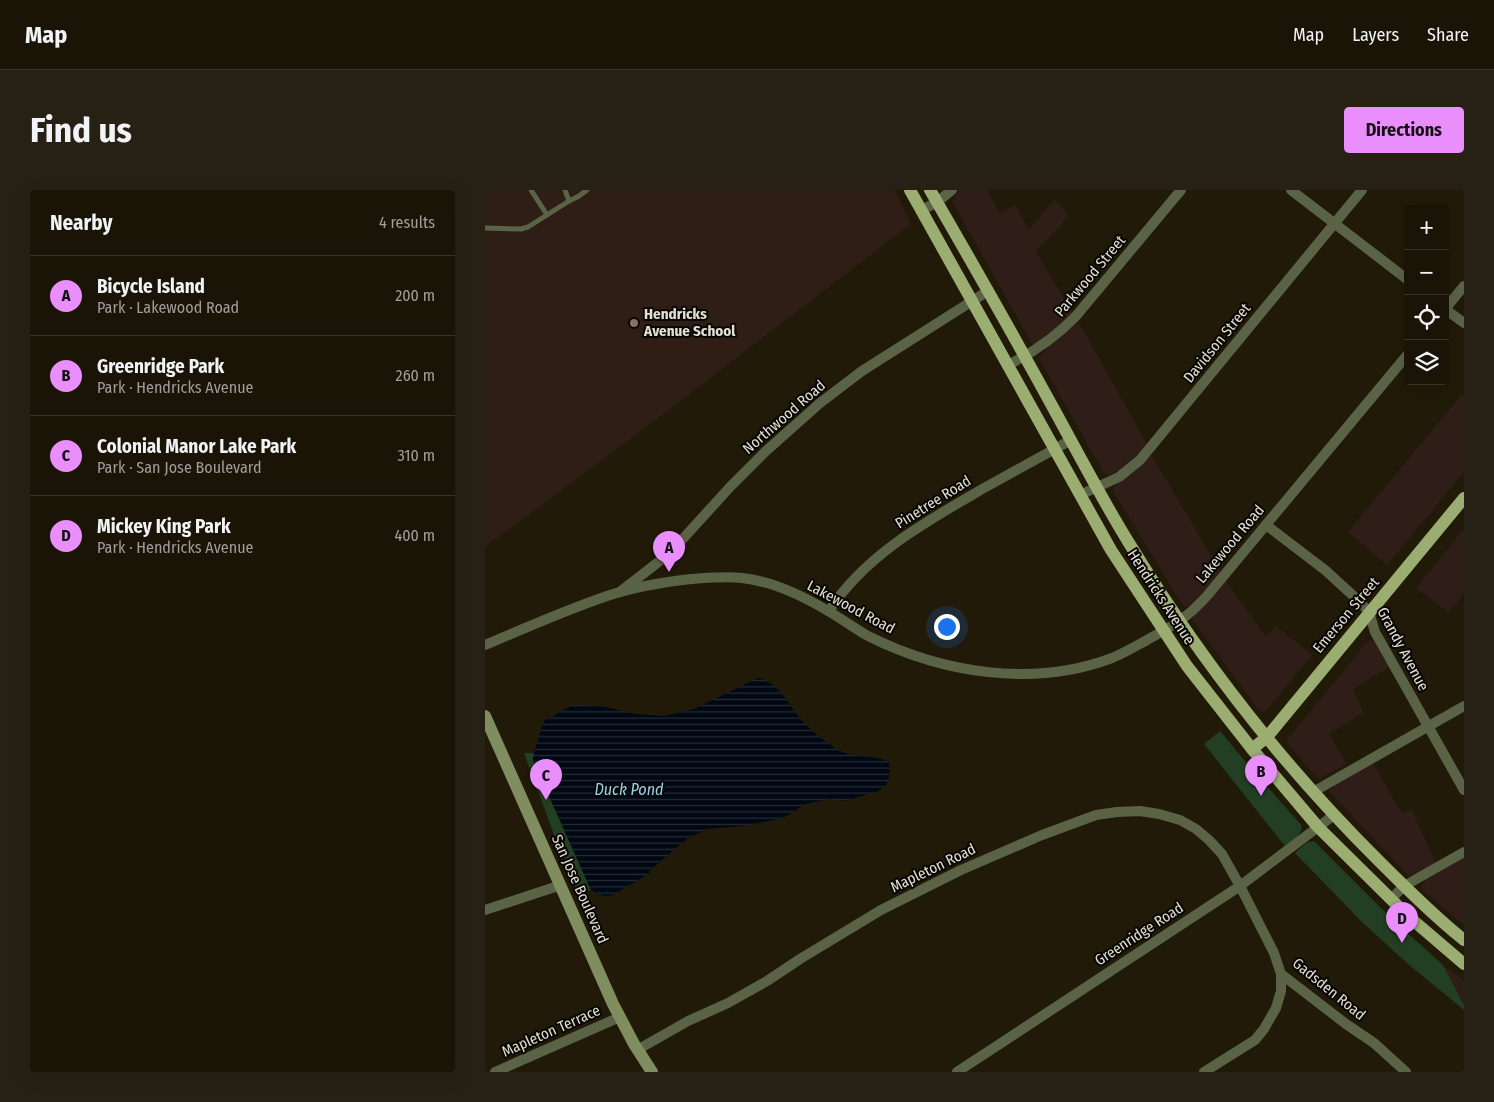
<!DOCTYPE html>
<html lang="en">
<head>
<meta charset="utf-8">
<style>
	body { margin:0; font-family:"Fira Sans Condensed",sans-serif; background:#262114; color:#f1f3f6 }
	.controls { position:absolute; right:15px; top:15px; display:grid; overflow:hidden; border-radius:5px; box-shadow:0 5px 20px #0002 }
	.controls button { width:45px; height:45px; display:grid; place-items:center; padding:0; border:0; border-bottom:1px solid #373328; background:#191406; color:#f1f3f6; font:25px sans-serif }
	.you { position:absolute; left:461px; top:436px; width:18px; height:18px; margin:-12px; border:4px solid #fff; border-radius:50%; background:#1a73e8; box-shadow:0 0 0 8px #1a73e833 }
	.badge { display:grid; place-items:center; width:32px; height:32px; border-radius:50%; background:#ea8dfd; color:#111; font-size:16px; font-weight:700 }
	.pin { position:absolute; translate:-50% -41px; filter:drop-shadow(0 1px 2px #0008) }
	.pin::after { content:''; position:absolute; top:26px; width:18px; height:15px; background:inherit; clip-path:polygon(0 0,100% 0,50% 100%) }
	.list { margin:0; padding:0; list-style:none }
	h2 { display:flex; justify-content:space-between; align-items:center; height:65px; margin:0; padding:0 20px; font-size:21px }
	h2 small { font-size:16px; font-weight:400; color:#9f9e9b }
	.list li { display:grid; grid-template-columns:32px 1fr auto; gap:15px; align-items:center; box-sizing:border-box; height:80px; padding:0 20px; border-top:1px solid #373328 }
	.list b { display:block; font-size:19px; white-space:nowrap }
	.list p { margin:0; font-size:16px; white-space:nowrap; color:#9f9e9b }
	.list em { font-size:16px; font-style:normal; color:#9f9e9b }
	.icon { flex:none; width:28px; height:28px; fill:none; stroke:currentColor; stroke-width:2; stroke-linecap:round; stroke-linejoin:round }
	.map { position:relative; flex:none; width:979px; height:882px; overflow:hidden; border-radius:5px }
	header { display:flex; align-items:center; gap:30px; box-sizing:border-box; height:70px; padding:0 25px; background:#191406; border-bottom:1px solid #373328 }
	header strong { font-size:24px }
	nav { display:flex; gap:28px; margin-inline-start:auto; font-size:18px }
	.intro { display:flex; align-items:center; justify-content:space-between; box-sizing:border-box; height:120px; padding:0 30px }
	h1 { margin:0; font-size:35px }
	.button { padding:12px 22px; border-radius:5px; background:#ea8dfd; color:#111; font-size:18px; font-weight:700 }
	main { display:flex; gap:30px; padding:0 30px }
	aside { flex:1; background:#191406; border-radius:5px; box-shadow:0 5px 20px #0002 }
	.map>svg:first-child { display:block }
	.commercial { fill:#2f1d17 }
	.education { fill:#2e1e16 }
	.green { fill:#223f23 }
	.water { fill:url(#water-rules) }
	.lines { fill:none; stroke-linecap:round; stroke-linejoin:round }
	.lane { stroke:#5b6347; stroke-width:5 }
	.street { stroke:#5b6347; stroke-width:10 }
	.secondary { stroke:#7f8d5f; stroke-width:12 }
	.primary { stroke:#9bad71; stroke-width:12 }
	.education-dot { fill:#8d6e63; stroke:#080602; stroke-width:2 }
	.labels { text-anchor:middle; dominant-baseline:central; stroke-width:4; stroke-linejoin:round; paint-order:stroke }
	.street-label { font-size:15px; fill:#e5e0d5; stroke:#080602 }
	.poi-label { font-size:15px; font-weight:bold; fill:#e5e0d5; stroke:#080602; text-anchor:start }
	.water-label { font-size:16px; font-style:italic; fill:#97d2f4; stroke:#080602 }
</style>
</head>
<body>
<header>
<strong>Map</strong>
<nav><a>Map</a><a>Layers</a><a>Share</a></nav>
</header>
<div class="intro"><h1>Find us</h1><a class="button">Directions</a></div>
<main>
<aside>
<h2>Nearby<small>4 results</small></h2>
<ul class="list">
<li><span class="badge">A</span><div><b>Bicycle Island</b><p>Park · Lakewood Road</p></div><em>200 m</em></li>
<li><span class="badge">B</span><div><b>Greenridge Park</b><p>Park · Hendricks Avenue</p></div><em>260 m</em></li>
<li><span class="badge">C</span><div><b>Colonial Manor Lake Park</b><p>Park · San Jose Boulevard</p></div><em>310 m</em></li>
<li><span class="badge">D</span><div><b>Mickey King Park</b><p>Park · Hendricks Avenue</p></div><em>400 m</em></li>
</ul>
</aside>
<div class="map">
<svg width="979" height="882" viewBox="0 0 979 882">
	<defs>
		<pattern id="water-rules" width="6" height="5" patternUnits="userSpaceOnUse" patternTransform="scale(1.25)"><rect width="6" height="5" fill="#000814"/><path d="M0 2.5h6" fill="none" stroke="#252c35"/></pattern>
	</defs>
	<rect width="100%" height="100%" fill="#211a08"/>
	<g class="commercial">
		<path d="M474 0H502L515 23 530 15 544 39 570 9 584 26 551 62 589 124 554 153 547 154 467 11Z"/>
		<path d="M593 131 662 254 654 263 634 280 627 284 620 285 554 168 562 158 579 145Z"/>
		<path d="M977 204 979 206V282L902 375 863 342Z"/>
		<path d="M665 263 736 382 709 412 703 416H698L628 301 629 297 637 288Z"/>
		<path d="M979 339V403L964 423 931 398Z"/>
		<path d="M741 391 781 447 791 436 827 465 781 521 776 522 773 519 707 429 713 419Z"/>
		<path d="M886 450 889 451 905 477 868 499 879 523 844 544 862 574 833 589 802 553V550L883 451Z"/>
		<path d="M888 573 917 624 926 619 951 673 935 683 923 685 844 601 851 593Z"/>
		<path d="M979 667V735L937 700V696L940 691 946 686Z"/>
		<path d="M958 775 979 790V815Z"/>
	</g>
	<path class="education" d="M0 0H410L426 34 168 232 0 357Z"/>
	<g class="green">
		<path d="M735 541 764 576 817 636C816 646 808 651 800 656L719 554Z"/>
		<path d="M39 563H49L48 571 106 700 92 703 86 682 71 650Z"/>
		<path d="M829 651 908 730 958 775 979 815V820L923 774 877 732 810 663 821 653Z"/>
	</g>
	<path class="water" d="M273 488C294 492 305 517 319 533 327 541 336 549 346 555 366 571 384 562 404 572L405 585 401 595 392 602 359 611 345 609 320 614 310 621 298 628 258 636 222 639 203 648 164 681 165 683 128 705C118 707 114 705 106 700L48 570 49 563 59 531 88 515 115 516 151 524 179 526 209 519Z"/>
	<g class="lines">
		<g class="lane">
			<path d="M46 0 62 25"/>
			<path d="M84 11 94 6 102 0"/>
			<path d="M0 38 36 39 43 37 84 11 80 0"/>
		</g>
		<g class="street">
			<path d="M806 0 923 90"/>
			<path d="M437 20 452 12 467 0"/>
			<path d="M960 119 979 96"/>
			<path d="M960 119 979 133"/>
			<path d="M523 175C549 162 571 147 591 126L696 0"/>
			<path d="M595 305 634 287 655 270 877 0"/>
			<path d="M781 335 840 380 874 411 884 422 890 442 979 600"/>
			<path d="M136 401 185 363 245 297 281 261 335 213 377 181 503 101"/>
			<path d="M344 421C380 365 442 331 499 298 528 282 557 266 586 250"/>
			<path d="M0 455C40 438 81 420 122 406 149 397 179 392 206 389 223 388 240 386 257 388 286 391 318 406 343 421 357 429 369 438 383 446 457 483 548 498 627 468 639 463 651 456 662 450 674 443 687 437 698 428 707 422 714 414 721 407L923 164"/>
			<path d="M828 602 979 516"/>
			<path d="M906 709 919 696 979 662"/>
			<path d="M0 720 76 695"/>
			<path d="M152 860 203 831 243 813 282 791 315 769 396 720 476 680 557 645 611 625 632 622 655 621 674 624 695 630 711 639 724 650 737 664 755 696 789 763 796 784 861 834 889 853 921 882"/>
			<path d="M10 882 135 827"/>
			<path d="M472 882 755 696 849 625"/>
			<path d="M719 882 770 850 779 839 791 818 796 801V784"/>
		</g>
		<path class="secondary" d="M0 526 128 814 149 854 167 882"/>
		<g class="primary">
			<path d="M425 0 626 360 702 476 767 559 833 637 923 726 979 774"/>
			<path d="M445 0C488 74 530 148 571 223 595 267 618 311 644 353 715 469 798 576 894 671 921 698 949 726 979 750"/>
			<path d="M767 559 782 547 979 308"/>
		</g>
	</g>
	<circle class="education-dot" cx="149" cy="133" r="5"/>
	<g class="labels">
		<g class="street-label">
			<text transform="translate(605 86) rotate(-50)">Parkwood Street</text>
			<text transform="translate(732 153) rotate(-51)">Davidson Street</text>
			<text transform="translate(299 227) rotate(-41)">Northwood Road</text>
			<text transform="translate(448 312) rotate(-32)">Pinetree Road</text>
			<text transform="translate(745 354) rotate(-50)">Lakewood Road</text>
			<text transform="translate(676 407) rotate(57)">Hendricks Avenue</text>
			<text transform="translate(366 417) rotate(28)">Lakewood Road</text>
			<text transform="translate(861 425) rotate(-50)">Emerson Street</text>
			<text transform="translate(918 459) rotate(62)">Grandy Avenue</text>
			<text transform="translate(448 678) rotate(-26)">Mapleton Road</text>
			<text transform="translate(95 699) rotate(66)">San Jose Boulevard</text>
			<text transform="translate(654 744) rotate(-33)">Greenridge Road</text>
			<text transform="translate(844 799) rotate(39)">Gadsden Road</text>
			<text transform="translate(66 841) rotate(-24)">Mapleton Terrace</text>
		</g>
		<g class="poi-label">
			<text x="159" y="124">Hendricks<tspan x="159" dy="17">Avenue School</tspan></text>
		</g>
		<g class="water-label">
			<text x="144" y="599">Duck Pond</text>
		</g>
	</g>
</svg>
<div class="controls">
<button>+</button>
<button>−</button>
<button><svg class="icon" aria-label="locate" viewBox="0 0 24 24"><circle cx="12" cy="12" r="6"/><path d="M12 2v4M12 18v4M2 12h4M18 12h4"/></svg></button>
<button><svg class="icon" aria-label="layers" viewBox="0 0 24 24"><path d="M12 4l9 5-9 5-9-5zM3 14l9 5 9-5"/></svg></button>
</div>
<div class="you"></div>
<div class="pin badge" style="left:184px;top:382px">A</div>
<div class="pin badge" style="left:776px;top:606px">B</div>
<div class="pin badge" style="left:61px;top:610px">C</div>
<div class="pin badge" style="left:917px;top:753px">D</div>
</div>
</main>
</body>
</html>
